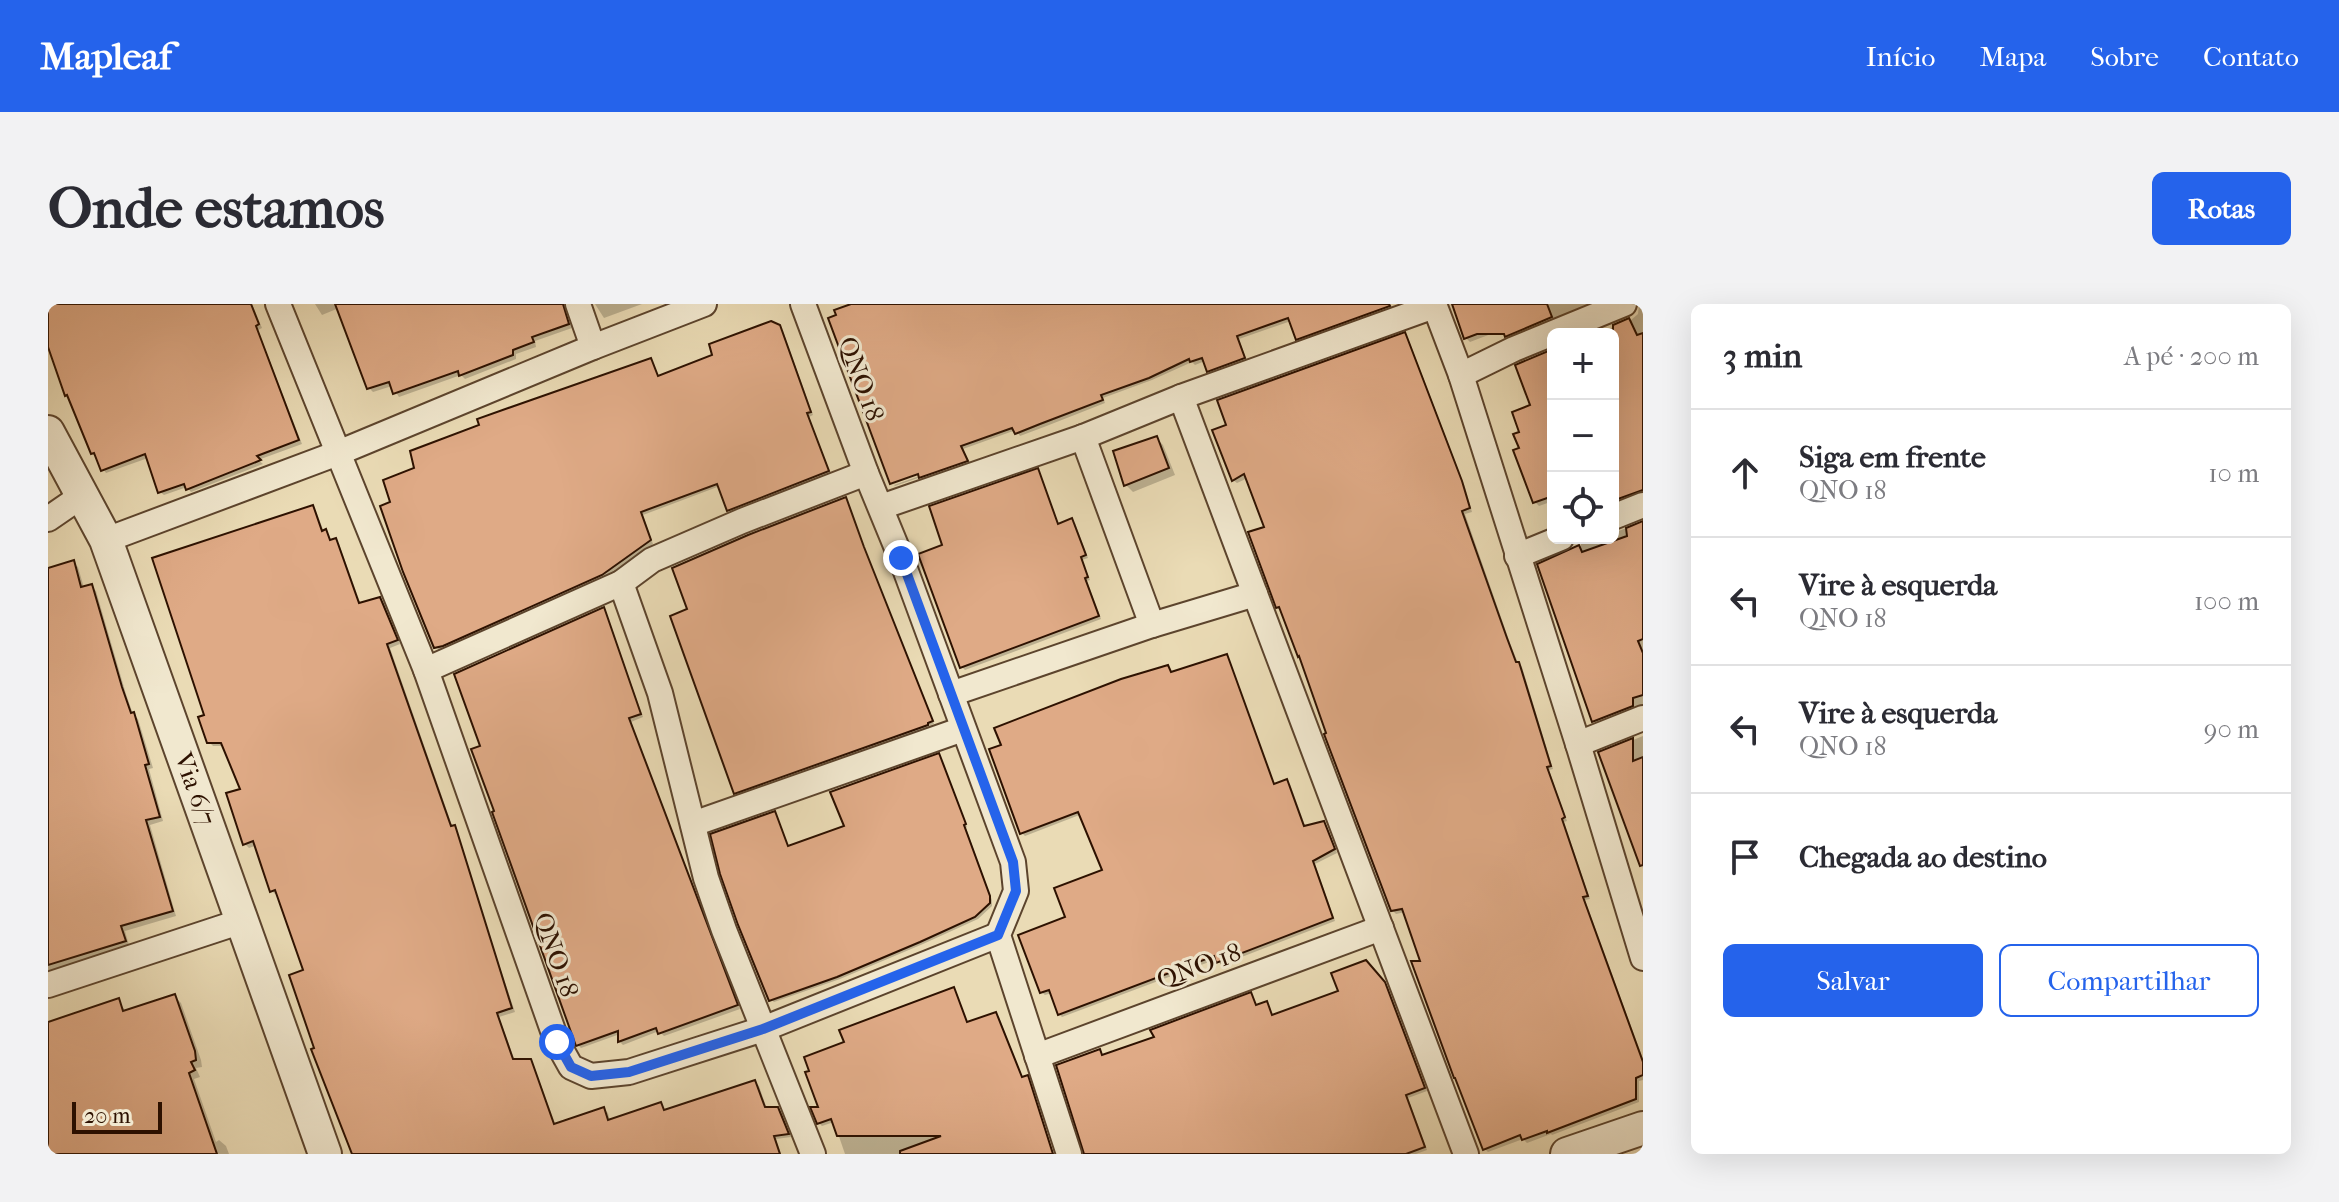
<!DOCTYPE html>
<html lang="pt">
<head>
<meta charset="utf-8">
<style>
	body { margin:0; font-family:"IM FELL French Canon",serif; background:#f2f2f3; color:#2b2b33 }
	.controls { position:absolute; right:24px; top:24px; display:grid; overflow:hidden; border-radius:12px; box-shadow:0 8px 32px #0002 }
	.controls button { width:72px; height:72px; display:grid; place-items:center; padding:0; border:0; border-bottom:2px solid #e1e1e2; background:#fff; color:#2b2b33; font:40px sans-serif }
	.scale { position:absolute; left:24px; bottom:20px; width:90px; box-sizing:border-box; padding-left:8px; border:4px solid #2d1100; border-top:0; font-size:22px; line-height:28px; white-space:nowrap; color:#2d1100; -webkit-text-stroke:6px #f1e8cf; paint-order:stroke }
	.stop { position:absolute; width:24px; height:24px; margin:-18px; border:6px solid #2563eb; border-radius:50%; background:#fff }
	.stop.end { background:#2563eb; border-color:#fff; box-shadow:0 2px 8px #0008 }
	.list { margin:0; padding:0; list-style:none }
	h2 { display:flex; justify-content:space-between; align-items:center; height:104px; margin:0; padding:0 32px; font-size:34px }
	h2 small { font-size:26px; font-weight:400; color:#7c7c81 }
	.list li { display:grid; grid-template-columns:52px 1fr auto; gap:24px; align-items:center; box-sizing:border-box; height:128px; padding:0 32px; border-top:2px solid #e1e1e2 }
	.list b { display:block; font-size:30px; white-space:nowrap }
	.list p { margin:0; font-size:26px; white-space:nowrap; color:#7c7c81 }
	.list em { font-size:26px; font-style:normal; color:#7c7c81 }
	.actions { display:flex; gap:16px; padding:24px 32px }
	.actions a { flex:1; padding:18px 0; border:2px solid #2563eb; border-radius:12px; text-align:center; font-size:28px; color:#2563eb }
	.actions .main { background:#2563eb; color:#fff }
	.icon { flex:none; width:44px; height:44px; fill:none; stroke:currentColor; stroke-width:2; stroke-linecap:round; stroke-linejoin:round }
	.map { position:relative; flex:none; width:1595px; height:850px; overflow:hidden; border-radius:12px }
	header { display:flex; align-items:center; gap:48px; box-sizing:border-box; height:112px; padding:0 40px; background:#2563eb; color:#fff }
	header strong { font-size:38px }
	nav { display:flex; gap:44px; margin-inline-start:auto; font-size:28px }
	.intro { display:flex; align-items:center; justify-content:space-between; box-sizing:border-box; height:192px; padding:0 48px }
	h1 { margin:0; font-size:56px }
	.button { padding:20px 36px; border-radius:12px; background:#2563eb; color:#fff; font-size:28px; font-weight:700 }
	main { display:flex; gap:48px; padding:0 48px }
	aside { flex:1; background:#fff; border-radius:12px; box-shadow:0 8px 32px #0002 }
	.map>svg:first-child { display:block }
	.shadow { fill:#0003 }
	.building { fill:#dfaa86; stroke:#2d1100; stroke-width:2 }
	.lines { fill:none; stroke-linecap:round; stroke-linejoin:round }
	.minor-casing { stroke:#5c442d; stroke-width:28 }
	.tertiary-casing { stroke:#5c442d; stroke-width:36 }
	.minor { stroke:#f1e8cf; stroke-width:24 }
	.tertiary { stroke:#f1e8cf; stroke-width:32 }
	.route { stroke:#2563eb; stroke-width:10 }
	.labels { text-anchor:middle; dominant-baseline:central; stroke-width:6; stroke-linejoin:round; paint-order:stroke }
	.street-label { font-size:26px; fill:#2d1100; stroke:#f1e8cf }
</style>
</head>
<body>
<header>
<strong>Mapleaf</strong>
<nav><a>Início</a><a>Mapa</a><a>Sobre</a><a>Contato</a></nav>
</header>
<div class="intro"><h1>Onde estamos</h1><a class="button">Rotas</a></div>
<main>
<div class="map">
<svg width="1595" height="850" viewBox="0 0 1595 850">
	<rect width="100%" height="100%" fill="#eadbb5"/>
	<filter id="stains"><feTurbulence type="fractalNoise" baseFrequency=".0025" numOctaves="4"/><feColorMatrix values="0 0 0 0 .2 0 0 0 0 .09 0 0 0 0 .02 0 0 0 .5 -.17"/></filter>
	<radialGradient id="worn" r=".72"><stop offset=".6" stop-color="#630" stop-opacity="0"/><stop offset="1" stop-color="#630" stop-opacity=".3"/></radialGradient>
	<g class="shadow">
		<path d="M0 0H204L214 24 210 26 254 140 210 156 215 160 143 188 139 183 116 191 112 188 100 154 58 169 45 149 2 44 0 45Z"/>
		<path d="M267 0H520L519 3 524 24 487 37 488 43 468 50V55L417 75 413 71 351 93 344 82 325 88 321 84 291 4 274 11Z"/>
		<path d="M547 0H594L556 14Z"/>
		<path d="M809 0H1342L1344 5 1253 38 1243 17 1191 35 1199 57 1164 70 1157 57 1147 61 1144 58 1104 76 1055 94 1057 99 996 123 972 132 968 126 915 145 922 160 876 176 873 173 847 182 846 181 880 169Z"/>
		<path d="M1407 0H1549L1462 36 1456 25 1422 38 1418 34Z"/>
		<path d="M1591 0H1595V190L1565 203V30H1548L1583 16 1590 10Z"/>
		<path d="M731 23 735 27 765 111 761 113 783 171 684 209 681 206 672 182 595 211 605 240 557 274 400 344 391 346 388 342 345 200 368 165 603 56 611 73Z"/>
		<path d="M1356 31 1360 34 1417 183 1424 208 1417 210 1462 339 1470 359 1474 363 1505 465 1501 466 1519 517 1516 518 1542 595 1537 596 1595 755V776L1591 777V798L1504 831 1503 830 1479 839 1475 835 1440 848 1437 845 1357 608 1348 610 1344 606 1254 355 1233 306 1230 303 1219 225 1200 174 1189 179 1185 176Z"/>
		<path d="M1505 48V197L1491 202 1487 198 1474 146V129Z"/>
		<path d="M1108 134 1115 141 1127 171 1085 188 1078 181Z"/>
		<path d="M990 167 992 170 1011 221 1024 216 1027 219 1040 254 1034 256 1042 276 1039 277 1053 315 917 366 914 363 897 242Z"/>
		<path d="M798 195 800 198 818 248 886 420 881 422 882 424 691 491 688 488Z"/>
		<path d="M264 203 268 207 276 228 281 231 284 238 287 236 291 240 313 301 332 295 336 299 352 340 342 344 413 547 467 708 451 713 467 757H482L486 762 508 822 556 805 560 809 562 817 612 800 618 808 707 778 711 782 719 805H729L734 809 743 833 728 835 733 850H306L269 746 258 668 231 590H227L223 586 209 541 201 544 197 540 181 491 194 486 177 442H165L161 438 159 412Z"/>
		<path d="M1595 218V403L1550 421 1546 417 1491 261 1533 242V234H1565V229Z"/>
		<path d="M25 259 30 263 36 284 43 282 48 287 78 390 85 410 90 415 105 464 101 465 115 517 102 521 128 612 77 627 81 641 0 667V266Z"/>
		<path d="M555 306 558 309 595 413 583 418 692 705 616 732 611 727 575 741 572 738V730L533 744 530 741 435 443Z"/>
		<path d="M1178 352 1181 356 1227 482 1238 477 1242 480 1258 524 1276 519 1279 522 1289 549 1267 560 1287 617 1173 661 1169 655 1014 713 1011 710 1004 689 997 691 993 688 1020 615 1056 568 1034 510 977 532 974 529 1120 363 1124 369Z"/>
		<path d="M1595 432V564L1553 449Z"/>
		<path d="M893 455 919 523 918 524 944 596V602L930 615 875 640 792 675 726 698 723 695 727 509 741 544 798 523Z"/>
		<path d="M1318 659 1340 683 1379 787 1360 794 1379 846 1368 850H1037L1051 747 1055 753 1108 734 1202 691 1209 703 1219 699 1225 712 1293 688Z"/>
		<path d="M905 685 920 720 948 710 951 713 975 775 979 774 982 777 1006 850H797L786 818 774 822 771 819 773 805 798 739Z"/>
		<path d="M126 692 133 699 153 756 154 763 148 764 152 773 146 775 168 838 171 836 178 842 181 850H4L0 838V721L70 696 78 708Z"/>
	</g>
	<g class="building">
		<path d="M0 0H203L211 20 208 22 251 136 209 152 213 156 138 186 136 180 110 189 97 150 53 167 46 149 43 150 19 91 17 92 0 43Z"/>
		<path d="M287 0H515L521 20 484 33 486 38 465 46V51L411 72 410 67 345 90 341 78 319 85Z"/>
		<path d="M803 0H1341L1342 2 1248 36 1240 14 1189 32 1197 54 1159 68 1154 54 1142 58 1141 55 1101 74 1053 91 1055 96 992 120 967 130 964 124 913 142 920 157 871 174 870 170 842 180 780 14 788 11 786 6Z"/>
		<path d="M1404 0H1499L1504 13 1457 33 1456 30H1429L1416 35Z"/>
		<path d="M1581 14 1589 31 1595 29V186L1570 195 1565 179V21Z"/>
		<path d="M723 17 732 21 763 108 759 109 781 167 679 207 669 180 593 208 603 236 554 271 395 342 386 344 355 268 332 202 342 198 335 176 366 164 362 147 431 121 429 115 603 54 610 72 664 51 661 40Z"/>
		<path d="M1357 28 1414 177 1422 204 1414 207 1459 334 1468 358H1471L1503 462 1499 463 1517 513 1514 515 1540 592 1535 593 1595 758V771L1588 774V795L1499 829V827L1474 836 1472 831 1435 846 1407 774H1406L1363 657H1372L1354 605 1343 607 1276 430 1278 429 1251 352 1250 353 1231 303 1228 304 1200 228 1216 223 1196 170 1184 177 1164 126 1178 121 1169 96Z"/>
		<path d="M1505 45V192L1485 199 1465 146 1471 144 1465 130 1471 128 1464 108 1482 101 1467 61Z"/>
		<path d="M1109 132 1121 164 1076 182 1065 147Z"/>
		<path d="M990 164 1010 220 1024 214 1038 251 1033 253 1040 273 1037 274 1051 312 912 364 870 250 894 241 881 202Z"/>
		<path d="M798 193 816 243 885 417 880 419V421L686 490 622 312 639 305 624 264 700 231Z"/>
		<path d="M265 201 274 227 278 225 282 236 288 234 311 299 332 293 350 336 339 340 403 522 407 521 464 704 449 709 465 755H483L506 820 556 803 560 816 613 798 616 806 707 776 717 803H730L741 830 726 832 732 850H304L263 745 266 744 241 671 255 666 227 586 222 588 205 537 195 541 178 489 192 485 173 439H159L150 413 156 411 104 254Z"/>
		<path d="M1595 217V335L1590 337 1595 349V391L1585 394V402L1544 418 1489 260 1531 241 1534 248 1579 232 1578 224Z"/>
		<path d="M26 256 33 283 44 280 74 383 83 409 86 408 101 460 97 461 112 513 98 516 125 607 73 622 78 637 0 661V264Z"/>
		<path d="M556 303 593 410 581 414 690 701 610 730 608 724 570 738V727L528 742 444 508 446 507 423 445 432 442 406 370Z"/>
		<path d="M1179 350 1226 480 1239 475 1256 522 1276 517 1287 545 1265 557 1285 614 1168 659 1166 652 1010 711 1001 686 992 689 970 631 1017 613 1006 584 1054 566 1030 508 972 530 941 445 953 441 946 424 1073 375 1120 361 1123 368Z"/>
		<path d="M1585 434V457L1595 453V561L1592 562 1550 448Z"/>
		<path d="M891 449 918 520 916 521 942 592V599L927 613 872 638 789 673 721 697 690 621 672 570 662 530 727 507 740 542 796 522 782 488Z"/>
		<path d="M1318 656 1337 678 1377 784 1358 791 1377 843 1358 850H1036L1008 761 1052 745 1054 751 1106 733 1102 726 1203 688 1208 701 1219 697 1224 711 1290 687 1283 669Z"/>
		<path d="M906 683 919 718 948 708 974 773 980 771 1005 850H852V847L893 832H789L783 815 769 820 762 803H770L757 768 761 767 756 753 796 738 791 726Z"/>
		<path d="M127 690 147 747 148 756 143 758 147 766 141 769 169 850H0V718L71 694 75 707Z"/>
	</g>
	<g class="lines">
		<g class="minor-casing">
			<g id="minor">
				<path d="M230 0 378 366 509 738 523 763 543 772 581 768 715 725 950 631"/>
				<path d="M530 0 545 43"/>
				<path d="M755 0 818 169 853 254 965 558 968 587 950 631 1021 850"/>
				<path d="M1386 0 1413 71 1530 440 1595 654"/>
				<path d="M1413 71 1466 45 1576 0"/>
				<path d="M1035 133 1104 321"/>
				<path d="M833 203 1035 133 1133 93 1386 2"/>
				<path d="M1565 213 1595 201"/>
				<path d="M0 215 35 191"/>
				<path d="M58 236 290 149 545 43 656 0"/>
				<path d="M1469 252 1513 234"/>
				<path d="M573 279 612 389 658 574 676 626 765 850"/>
				<path d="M1207 290 1418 850"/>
				<path d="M378 366 573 279 604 256 694 217 818 169"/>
				<path d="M903 390 1104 321 1207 290 1133 93"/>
				<path d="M1530 440 1595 414"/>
				<path d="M645 520 915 425"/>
				<path d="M0 681 194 617"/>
				<path d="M989 752 1333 624"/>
			</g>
		</g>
		<g class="tertiary-casing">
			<g id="tertiary">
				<path d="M0 128 58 236 277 850"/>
				<path d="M1519 850 1595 824"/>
			</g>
		</g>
		<use href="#minor" class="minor"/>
		<use href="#tertiary" class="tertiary"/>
	</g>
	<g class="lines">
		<path class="route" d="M509 738 523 763 543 772 581 768 715 725 950 631 968 587 965 558 853 254"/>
	</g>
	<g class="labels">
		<g class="street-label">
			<text transform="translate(813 75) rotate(70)">QNO 18</text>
			<text transform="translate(147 485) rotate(70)">Via 6/7</text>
			<text transform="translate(508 651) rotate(71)">QNO 18</text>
			<text transform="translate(1151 662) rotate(-20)">QNO 18</text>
		</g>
	</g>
	<rect width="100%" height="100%" filter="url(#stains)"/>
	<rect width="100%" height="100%" fill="url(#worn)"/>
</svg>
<div class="controls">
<button>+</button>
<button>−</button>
<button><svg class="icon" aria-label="locate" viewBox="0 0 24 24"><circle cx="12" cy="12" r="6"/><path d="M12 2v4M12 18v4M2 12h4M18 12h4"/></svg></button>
</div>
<div class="scale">20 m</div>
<div class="stop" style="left:509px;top:738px"></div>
<div class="stop end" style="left:853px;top:254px"></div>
</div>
<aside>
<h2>3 min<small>A pé · 200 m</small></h2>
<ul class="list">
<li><svg class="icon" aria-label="ahead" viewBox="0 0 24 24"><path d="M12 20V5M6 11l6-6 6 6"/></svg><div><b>Siga em frente</b><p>QNO 18</p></div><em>10 m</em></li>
<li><svg class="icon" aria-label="left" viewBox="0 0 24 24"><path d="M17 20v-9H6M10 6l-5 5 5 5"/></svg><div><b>Vire à esquerda</b><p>QNO 18</p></div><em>100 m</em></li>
<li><svg class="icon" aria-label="left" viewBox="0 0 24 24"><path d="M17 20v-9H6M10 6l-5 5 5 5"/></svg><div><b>Vire à esquerda</b><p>QNO 18</p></div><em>90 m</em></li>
<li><svg class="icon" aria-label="arrive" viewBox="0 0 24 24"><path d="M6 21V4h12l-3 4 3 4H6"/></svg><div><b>Chegada ao destino</b></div></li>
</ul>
<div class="actions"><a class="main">Salvar</a><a>Compartilhar</a></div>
</aside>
</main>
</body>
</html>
